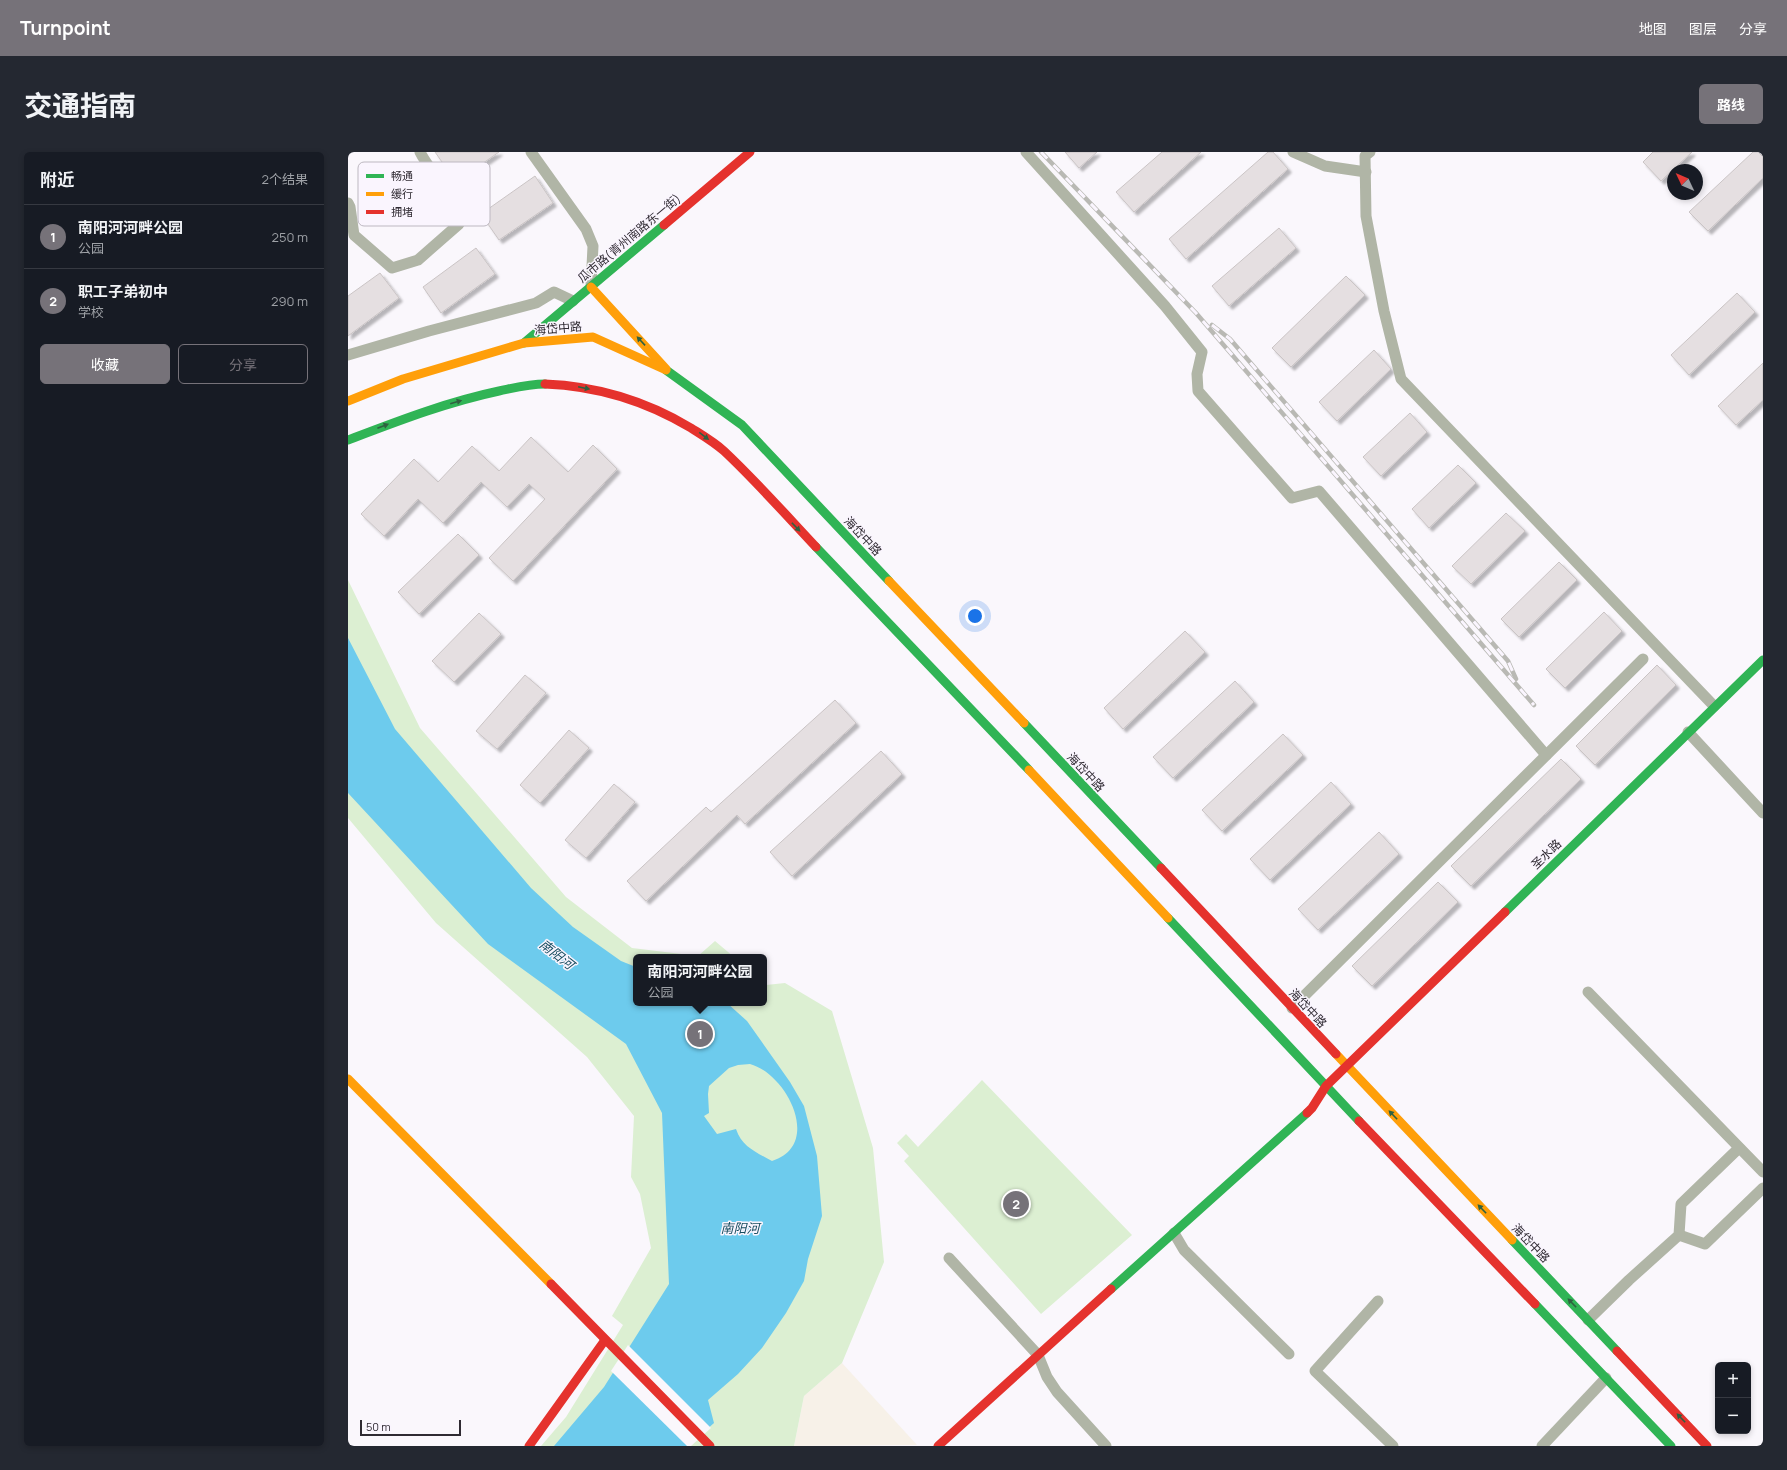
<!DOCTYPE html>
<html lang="zh">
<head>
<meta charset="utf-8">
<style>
	body { margin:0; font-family:Manrope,"Noto Sans SC",sans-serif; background:#242831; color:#f1f3f6 }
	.controls { position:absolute; right:12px; bottom:12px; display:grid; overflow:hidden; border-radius:6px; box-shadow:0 2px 6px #0003 }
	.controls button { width:36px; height:36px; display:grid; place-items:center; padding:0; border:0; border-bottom:1px solid #363941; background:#171b24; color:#f1f3f6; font:20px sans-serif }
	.compass { position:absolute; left:1319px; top:12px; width:36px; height:36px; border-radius:50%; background:#171b24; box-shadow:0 2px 6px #0003; rotate:314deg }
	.scale { position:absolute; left:12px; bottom:10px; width:101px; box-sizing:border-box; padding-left:4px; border:2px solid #2f2a32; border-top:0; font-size:11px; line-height:14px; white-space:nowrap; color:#2f2a32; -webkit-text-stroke:3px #faf5fe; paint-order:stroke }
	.you { position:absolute; left:627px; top:464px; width:14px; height:14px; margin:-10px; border:3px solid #fff; border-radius:50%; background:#1a73e8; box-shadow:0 0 0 6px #1a73e833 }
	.badge { display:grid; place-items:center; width:26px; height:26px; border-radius:50%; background:#767279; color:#fff; font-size:13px; font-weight:700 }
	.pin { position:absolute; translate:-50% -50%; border:2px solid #fff; box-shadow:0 1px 4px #0006 }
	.popup { position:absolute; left:285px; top:802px; width:134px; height:52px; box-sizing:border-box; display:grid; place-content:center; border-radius:6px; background:#171b24; filter:drop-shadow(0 1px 3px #0005); font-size:13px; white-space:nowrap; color:#9ea1a6 }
	.popup b { font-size:15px; color:#f1f3f6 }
	.popup::after { content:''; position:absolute; left:50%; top:100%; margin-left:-8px; border:8px solid transparent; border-top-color:#171b24 }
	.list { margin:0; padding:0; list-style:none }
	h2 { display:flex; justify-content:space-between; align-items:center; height:52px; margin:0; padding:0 16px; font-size:17px }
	h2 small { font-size:13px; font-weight:400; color:#9ea1a6 }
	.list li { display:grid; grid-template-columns:26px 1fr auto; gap:12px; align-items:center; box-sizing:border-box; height:64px; padding:0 16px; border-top:1px solid #363941 }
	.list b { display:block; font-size:15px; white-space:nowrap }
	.list p { margin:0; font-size:13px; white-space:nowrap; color:#9ea1a6 }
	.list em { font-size:13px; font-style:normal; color:#9ea1a6 }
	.actions { display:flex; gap:8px; padding:12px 16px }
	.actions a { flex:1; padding:9px 0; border:1px solid #767279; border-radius:6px; text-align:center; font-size:14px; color:#767279 }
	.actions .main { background:#767279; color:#fff }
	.map { position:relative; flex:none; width:1415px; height:1294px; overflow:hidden; border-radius:6px }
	header { display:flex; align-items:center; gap:24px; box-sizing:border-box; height:56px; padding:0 20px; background:#767279; color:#fff }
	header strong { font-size:19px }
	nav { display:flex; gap:22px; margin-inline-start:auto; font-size:14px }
	.intro { display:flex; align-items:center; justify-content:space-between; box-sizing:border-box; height:96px; padding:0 24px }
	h1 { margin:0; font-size:28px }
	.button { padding:10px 18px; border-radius:6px; background:#767279; color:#fff; font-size:14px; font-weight:700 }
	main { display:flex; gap:24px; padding:0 24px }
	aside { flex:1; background:#171b24; border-radius:6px; box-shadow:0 2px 6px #0003 }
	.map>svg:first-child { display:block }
	.commercial { fill:#f7f1e8 }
	.green { fill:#dcefd2 }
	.water { fill:#6dcbed; fill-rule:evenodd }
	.pier { fill:#faf7fc }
	.building { fill:#e5dfe1; stroke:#cac4c5; filter:url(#shadow) }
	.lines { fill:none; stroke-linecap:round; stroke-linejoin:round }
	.street { stroke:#b0b5a6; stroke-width:11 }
	.fast { stroke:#30b455; stroke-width:9 }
	.slow { stroke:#ff9f0a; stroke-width:9 }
	.jam { stroke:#e5322d; stroke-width:9 }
	.rail-casing { stroke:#b9b9b4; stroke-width:4.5 }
	.rail { stroke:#faf5fe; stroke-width:3; stroke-dasharray:9; stroke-linecap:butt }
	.oneway { fill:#2f6140 }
	.labels { text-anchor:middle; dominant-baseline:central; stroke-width:3; stroke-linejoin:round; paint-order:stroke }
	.street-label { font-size:12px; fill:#2f2a32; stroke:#faf5fe }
	.water-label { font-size:13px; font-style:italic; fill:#164c5f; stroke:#faf5fe }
	.key { fill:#faf5fe; stroke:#bdb8c1; stroke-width:1 }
	.key-label { font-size:11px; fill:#2f2a32 }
</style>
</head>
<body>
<header>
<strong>Turnpoint</strong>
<nav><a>地图</a><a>图层</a><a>分享</a></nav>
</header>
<div class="intro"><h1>交通指南</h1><a class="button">路线</a></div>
<main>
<aside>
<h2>附近<small>2个结果</small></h2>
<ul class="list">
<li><span class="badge">1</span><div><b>南阳河河畔公园</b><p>公园</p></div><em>250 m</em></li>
<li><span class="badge">2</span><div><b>职工子弟初中</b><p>学校</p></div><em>290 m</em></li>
</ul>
<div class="actions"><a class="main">收藏</a><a>分享</a></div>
</aside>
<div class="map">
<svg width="1415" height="1294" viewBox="0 0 1415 1294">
	<defs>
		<filter id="shadow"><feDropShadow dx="3.5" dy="3.5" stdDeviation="1" flood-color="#0004"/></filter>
	</defs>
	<rect width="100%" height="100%" fill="#faf7fc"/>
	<path class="commercial" d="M494 1211 569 1293 446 1294 456 1244Z"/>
	<g class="green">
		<path d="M0 428 72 576 218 745 284 796 350 804 367 789 386 805H288V851H416V831L418 833 437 831 484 859 525 996 536 1110 494 1211 456 1244 446 1294H193L218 1265 275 1173 264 1164 303 1096 292 1042 283 1025 286 964 239 905 88 771 0 666Z"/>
		<path d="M634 928 784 1083 693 1162 556 1009 561 1004 549 991 558 982 570 995Z"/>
	</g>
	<path class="water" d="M0 486 47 577 183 736 225 775 273 809 288 815V851H379L399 869 442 930 456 954 469 1004 474 1064 460 1107 456 1129 438 1161 414 1196 390 1222 360 1248 366 1271 340 1294H206L256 1235 321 1132 314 961 278 892 140 792 0 641ZM402 912C439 922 475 993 424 1009 408 1000 394 995 388 977L369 982 356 964 361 961 360 942 361 934 381 916 390 913Z"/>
	<path class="pier" d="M280 1193 363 1276 343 1294H339L263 1219Z"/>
	<g class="building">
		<path d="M87 0H151L108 30Z"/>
		<path d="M717 0H749L731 16Z"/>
		<path d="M814 0H853L786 60 768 40Z"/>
		<path d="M920 0H925L940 17 838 107 821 87Z"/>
		<path d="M1305 0H1344L1313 29 1295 10Z"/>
		<path d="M1405 0H1410L1415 5V26L1360 79 1341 60Z"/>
		<path d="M187 24 205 51 151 88 133 62Z"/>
		<path d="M931 76 948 96 881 154 864 134Z"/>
		<path d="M128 96 147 122 93 161 75 135Z"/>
		<path d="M32 121 51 146 0 184V144Z"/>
		<path d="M998 124 1017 143 943 215 924 196Z"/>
		<path d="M1389 141 1407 160 1341 223 1323 203Z"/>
		<path d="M1026 198 1043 217 989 269 971 250Z"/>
		<path d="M1415 211V248L1388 273 1370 254Z"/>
		<path d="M1062 261 1079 280 1033 324 1015 305Z"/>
		<path d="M183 285 220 320 245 293 269 317 165 429 141 406 197 347 181 332 159 355 133 330 95 371 70 347 36 384 13 362 66 307 90 330 124 294 151 319Z"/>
		<path d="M1110 313 1128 331 1081 376 1064 357Z"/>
		<path d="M1158 361 1177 379 1123 432 1104 414Z"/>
		<path d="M110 382 131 403 71 462 50 440Z"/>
		<path d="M1211 410 1229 428 1171 485 1153 467Z"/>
		<path d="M1256 460 1274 479 1217 536 1198 517Z"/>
		<path d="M131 461 153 482 106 530 84 509Z"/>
		<path d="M837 479 857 500 775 577 756 556Z"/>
		<path d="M1309 513 1328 533 1247 613 1228 594Z"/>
		<path d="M177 523 198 541 149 597 128 579Z"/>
		<path d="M887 529 906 550 825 626 805 605Z"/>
		<path d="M487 548 508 571 397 672 389 663 298 749 279 729 358 655 363 660Z"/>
		<path d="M221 578 241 596 192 651 172 633Z"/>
		<path d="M935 582 955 603 874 679 854 658Z"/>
		<path d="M533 599 554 622 444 724 422 700Z"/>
		<path d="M1213 607 1233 627 1123 734 1103 714Z"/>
		<path d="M983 630 1003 652 922 728 902 707Z"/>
		<path d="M266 632 287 650 238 706 217 688Z"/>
		<path d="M1031 680 1051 702 970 778 950 757Z"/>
		<path d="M1090 730 1110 750 1024 834 1004 814Z"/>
	</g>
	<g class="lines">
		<g class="street">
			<path d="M183 0 238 77 245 94 243 135"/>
			<path d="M678 0 817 154 854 200 849 222 850 239 944 346 971 339 1198 603"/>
			<path d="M945 0 977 14 1018 20"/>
			<path d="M1022 0 1017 4 1018 64 1036 159 1053 227 1366 554"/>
			<path d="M0 51 2 55 6 83 44 116 70 108 111 72C108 63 106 53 102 45 93 28 80 16 72 0"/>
			<path d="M0 203 81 179 188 151 206 140 225 149"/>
			<path d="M1340 580 1415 661"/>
			<path d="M1240 840 1415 1020"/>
			<path d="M944 856 1295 507"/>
			<path d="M826 1081 836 1098 941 1202"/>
			<path d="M1331 1083 1357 1092 1415 1036"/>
			<path d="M601 1106 690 1203 699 1225 709 1240 758 1294"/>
			<path d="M1030 1149 967 1219 1045 1294"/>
			<path d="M1240 1168 1281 1128 1331 1083 1333 1052 1391 996"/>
			<path d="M1194 1294 1258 1226"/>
		</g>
		<g class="fast">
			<path d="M176 191 316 73"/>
			<path d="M318 218 394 273 541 429"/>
			<path d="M0 288C50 269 99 250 151 239 166 236 181 232 197 232"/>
			<path d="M468 395 681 618"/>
			<path d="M676 571 813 716"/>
			<path d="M1157 760 1415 508"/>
			<path d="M820 766 1011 969"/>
			<path d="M1164 1088 1269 1199"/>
			<path d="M763 1137 959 961"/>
			<path d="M1187 1152 1323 1294"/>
		</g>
		<g class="slow">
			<path d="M243 135 318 217"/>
			<path d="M0 249 55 227 176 191 245 185 318 218"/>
			<path d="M541 429 676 571"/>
			<path d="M681 618 820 766"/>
			<path d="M988 902 1164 1088"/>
			<path d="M0 927 203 1132"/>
		</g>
		<g class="jam">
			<path d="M316 73 402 0"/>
			<path d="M197 232C249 234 298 249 343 276 354 283 366 290 376 299 408 329 438 363 468 395"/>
			<path d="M813 716 988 902"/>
			<path d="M959 961 964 956 978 934 1157 760"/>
			<path d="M1011 969 1187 1152"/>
			<path d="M203 1132 362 1294"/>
			<path d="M1269 1199 1359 1294"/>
			<path d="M181 1294 257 1188"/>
			<path d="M590 1294 763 1137"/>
		</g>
		<g class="rail-casing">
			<g id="rail">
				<path d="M693 0 848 161 1186 553"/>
				<path d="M864 173 882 187 1160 509 1168 527"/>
			</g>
		</g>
		<use href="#rail" class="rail"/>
	</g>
	<defs><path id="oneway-solid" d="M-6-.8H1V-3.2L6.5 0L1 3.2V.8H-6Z"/></defs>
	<g class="oneway">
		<use href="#oneway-solid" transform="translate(293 189) rotate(-133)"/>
		<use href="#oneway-solid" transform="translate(236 236) rotate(12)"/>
		<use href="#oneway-solid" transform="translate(108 250) rotate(-16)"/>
		<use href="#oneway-solid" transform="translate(35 274) rotate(-21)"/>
		<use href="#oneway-solid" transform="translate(356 284) rotate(37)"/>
		<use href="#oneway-solid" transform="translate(448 375) rotate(46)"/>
		<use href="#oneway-solid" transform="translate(1045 963) rotate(-134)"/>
		<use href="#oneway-solid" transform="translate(1134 1057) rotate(-134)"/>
		<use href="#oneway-solid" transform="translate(1224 1151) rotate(-134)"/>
		<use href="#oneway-solid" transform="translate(1333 1266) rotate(-134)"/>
	</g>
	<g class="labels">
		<g class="street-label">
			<text transform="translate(281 86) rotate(-40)">瓜市路(青州南路东一街)</text>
			<text transform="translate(210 176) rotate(-5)">海岱中路</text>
			<text transform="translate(515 384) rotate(47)">海岱中路</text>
			<text transform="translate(738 620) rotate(47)">海岱中路</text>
			<text transform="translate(1198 702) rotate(-44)">圣水路</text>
			<text transform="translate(960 856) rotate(47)">海岱中路</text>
			<text transform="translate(1183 1091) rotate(46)">海岱中路</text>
		</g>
		<g class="water-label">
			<text transform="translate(209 802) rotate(38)">南阳河</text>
			<text x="392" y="1076">南阳河</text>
		</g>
	</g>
	<rect x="10" y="10" width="132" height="64" rx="6" class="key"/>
	<rect x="18" y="22" width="18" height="4" fill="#30b455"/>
	<rect x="18" y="40" width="18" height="4" fill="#ff9f0a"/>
	<rect x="18" y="58" width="18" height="4" fill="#e5322d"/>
	<g class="key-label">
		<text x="43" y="28">畅通</text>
		<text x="43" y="46">缓行</text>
		<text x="43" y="64">拥堵</text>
	</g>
</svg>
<div class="controls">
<button>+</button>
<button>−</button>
</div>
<svg class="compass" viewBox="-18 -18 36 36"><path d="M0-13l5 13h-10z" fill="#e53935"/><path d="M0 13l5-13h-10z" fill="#9ea1a6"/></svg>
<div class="scale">50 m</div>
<div class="you"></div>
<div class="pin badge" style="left:352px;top:882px">1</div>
<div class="popup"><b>南阳河河畔公园</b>公园</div>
<div class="pin badge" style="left:668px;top:1052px">2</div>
</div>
</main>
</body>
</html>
